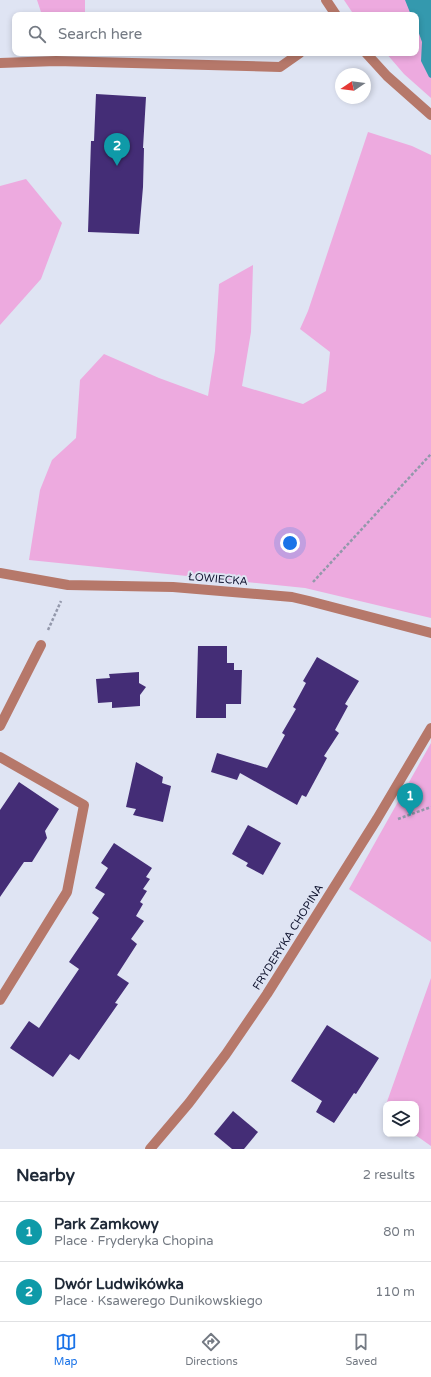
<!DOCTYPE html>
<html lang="en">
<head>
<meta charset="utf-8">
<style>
	body { margin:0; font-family:"Varela Round",sans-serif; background:#f6f6f7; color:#1f2937 }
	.controls { position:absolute; right:12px; bottom:12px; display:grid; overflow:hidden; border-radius:8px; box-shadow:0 2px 6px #0003 }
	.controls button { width:36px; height:36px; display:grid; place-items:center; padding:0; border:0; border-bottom:1px solid #e0e1e3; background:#fff; color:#1f2937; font:20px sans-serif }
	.compass { position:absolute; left:335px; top:68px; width:36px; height:36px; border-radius:50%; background:#fff; box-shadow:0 2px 6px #0003; rotate:257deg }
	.you { position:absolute; left:290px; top:543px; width:14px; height:14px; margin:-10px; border:3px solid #fff; border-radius:50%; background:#1a73e8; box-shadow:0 0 0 6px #1a73e833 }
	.badge { display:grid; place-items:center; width:26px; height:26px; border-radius:50%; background:#1a73e8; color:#fff; font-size:13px; font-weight:700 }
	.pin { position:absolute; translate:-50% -33px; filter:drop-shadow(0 1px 2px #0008) }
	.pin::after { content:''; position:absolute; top:21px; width:14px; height:12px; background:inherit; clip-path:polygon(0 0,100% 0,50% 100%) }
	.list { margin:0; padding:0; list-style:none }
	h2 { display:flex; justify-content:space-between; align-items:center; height:52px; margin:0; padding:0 16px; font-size:17px }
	h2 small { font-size:13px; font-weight:400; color:#747a83 }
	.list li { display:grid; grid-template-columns:26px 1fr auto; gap:12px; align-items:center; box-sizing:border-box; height:60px; padding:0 16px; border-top:1px solid #e0e1e3 }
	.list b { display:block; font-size:15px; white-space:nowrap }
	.list p { margin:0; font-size:13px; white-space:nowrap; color:#747a83 }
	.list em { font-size:13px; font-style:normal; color:#747a83 }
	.icon { flex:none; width:22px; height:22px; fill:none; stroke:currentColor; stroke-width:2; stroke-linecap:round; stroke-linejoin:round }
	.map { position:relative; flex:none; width:431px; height:1149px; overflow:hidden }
	.search { position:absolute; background:#fff; box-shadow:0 2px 6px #0003; left:12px; right:12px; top:12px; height:44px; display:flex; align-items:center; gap:10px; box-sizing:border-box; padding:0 14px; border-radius:8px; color:#747a83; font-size:15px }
	.sheet { height:172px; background:#fff }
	nav { display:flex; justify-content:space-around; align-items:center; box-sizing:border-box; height:56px; border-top:1px solid #e0e1e3; background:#fff; font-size:11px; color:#747a83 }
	nav a { display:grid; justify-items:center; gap:2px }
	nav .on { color:#1a73e8 }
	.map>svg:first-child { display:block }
	.green { fill:#edaadf }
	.water { fill:#3499ae }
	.building { fill:#442d76 }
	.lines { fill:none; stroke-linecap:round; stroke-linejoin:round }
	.path { stroke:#9398ab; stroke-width:2.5; stroke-dasharray:3 2; stroke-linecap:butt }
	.minor { stroke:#b6786a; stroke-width:10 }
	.labels { text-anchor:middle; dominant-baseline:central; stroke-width:4; stroke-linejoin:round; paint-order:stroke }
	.street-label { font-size:11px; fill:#10142f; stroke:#dfe4f3 }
</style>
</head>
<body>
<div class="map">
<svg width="431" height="1149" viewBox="0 0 431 1149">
	<rect width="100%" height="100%" fill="#dfe4f3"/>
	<g class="green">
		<path d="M37 0H85V15H42Z"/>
		<path d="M344 0H431V98L404 74 386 53H416V15H354Z"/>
		<path d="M368 132 412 146 431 155V618L305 588 29 560 40 490 52 460 76 438 80 380 104 354 159 378 208 396 215 351 219 284 253 265 251 332 242 386 303 404 326 391 330 352 300 329 308 311Z"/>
		<path d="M26 179 62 223 41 279 0 325V186Z"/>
		<path d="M431 743V942L349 889Z"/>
		<path d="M431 978V1146L414 1134H416V1104H386V1115L383 1113Z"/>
	</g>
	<path class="water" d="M405 0H431V78L429 77 421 61 422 42 416 25V15H411Z"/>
	<g class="building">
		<path d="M96 94 146 97 143 148H144L143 187 139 234 88 232 91 141H94Z"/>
		<path d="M198 646H227V663H234V670H242L241 704H226V718H196Z"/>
		<path d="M317 657 359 681 345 704 348 706 335 730 339 733 324 756 327 758 306 797 302 795 297 805 240 773 237 780 211 772 217 753 267 768 285 735 282 733 296 709 293 707 306 683 303 681Z"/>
		<path d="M139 672V683L146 687 140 695V706L112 708V702L98 703 96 679 110 678 109 674Z"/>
		<path d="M136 762 163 777 162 783 171 786 163 822 133 815 136 809 126 807Z"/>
		<path d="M19 782 59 809 45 831 47 838 32 862H24L0 897V810Z"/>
		<path d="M248 825 281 843 263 875 246 866 248 863 232 854Z"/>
		<path d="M114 843 152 868 146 877 150 879 143 889 147 891 140 902 143 904 136 916 144 921 131 939 137 944 117 975 129 983 115 1003 118 1004 79 1060 70 1054 53 1077 10 1048 29 1021 39 1028 79 969 69 962 99 918 92 913 105 894 95 888 108 868 101 863Z"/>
		<path d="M327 1025 379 1058 356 1094 354 1093 334 1123 316 1112 322 1101 291 1081Z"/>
		<path d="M233 1111 258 1132 244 1149H232L214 1134Z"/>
	</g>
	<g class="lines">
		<g class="path">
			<path d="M313 582 431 454"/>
			<path d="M48 630 61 601"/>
			<path d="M398 819 431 807"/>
		</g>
		<g class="minor">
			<path d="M326 0 336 15"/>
			<path d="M366 53 387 76 431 115"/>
			<path d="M0 63 56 61 280 67 300 53"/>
			<path d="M0 573 68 585 173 587 292 597 309 601 431 633"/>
			<path d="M0 726 41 645"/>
			<path d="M0 757 84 805 67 892 0 1000"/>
			<path d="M150 1149 189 1103 226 1054 267 994 377 819 431 728"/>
		</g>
	</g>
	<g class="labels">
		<g class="street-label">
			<text transform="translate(218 579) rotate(5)">ŁOWIECKA</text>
			<text transform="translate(288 937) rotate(-58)">FRYDERYKA CHOPINA</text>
		</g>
	</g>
</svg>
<div class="controls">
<button><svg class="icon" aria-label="layers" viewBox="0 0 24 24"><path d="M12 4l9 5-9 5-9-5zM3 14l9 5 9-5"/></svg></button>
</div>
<svg class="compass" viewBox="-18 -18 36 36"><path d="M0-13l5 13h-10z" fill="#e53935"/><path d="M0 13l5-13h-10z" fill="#747a83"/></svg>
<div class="you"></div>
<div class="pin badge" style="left:410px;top:816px;background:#0f9aa8">1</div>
<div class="pin badge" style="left:117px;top:166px;background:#0f9aa8">2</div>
<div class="search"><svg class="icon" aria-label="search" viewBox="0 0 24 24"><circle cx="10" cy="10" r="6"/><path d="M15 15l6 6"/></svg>Search here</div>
</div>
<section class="sheet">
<h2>Nearby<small>2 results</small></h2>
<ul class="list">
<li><span class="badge" style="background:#0f9aa8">1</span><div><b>Park Zamkowy</b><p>Place · Fryderyka Chopina</p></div><em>80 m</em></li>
<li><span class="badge" style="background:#0f9aa8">2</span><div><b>Dwór Ludwikówka</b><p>Place · Ksawerego Dunikowskiego</p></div><em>110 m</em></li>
</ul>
</section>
<nav>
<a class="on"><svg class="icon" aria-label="map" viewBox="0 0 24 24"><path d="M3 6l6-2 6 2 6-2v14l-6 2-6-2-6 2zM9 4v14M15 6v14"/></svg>Map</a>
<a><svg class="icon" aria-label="directions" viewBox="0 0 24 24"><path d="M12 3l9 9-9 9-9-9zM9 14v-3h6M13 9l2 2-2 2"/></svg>Directions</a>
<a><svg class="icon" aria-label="saved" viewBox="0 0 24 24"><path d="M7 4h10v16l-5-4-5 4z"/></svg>Saved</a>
</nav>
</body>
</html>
